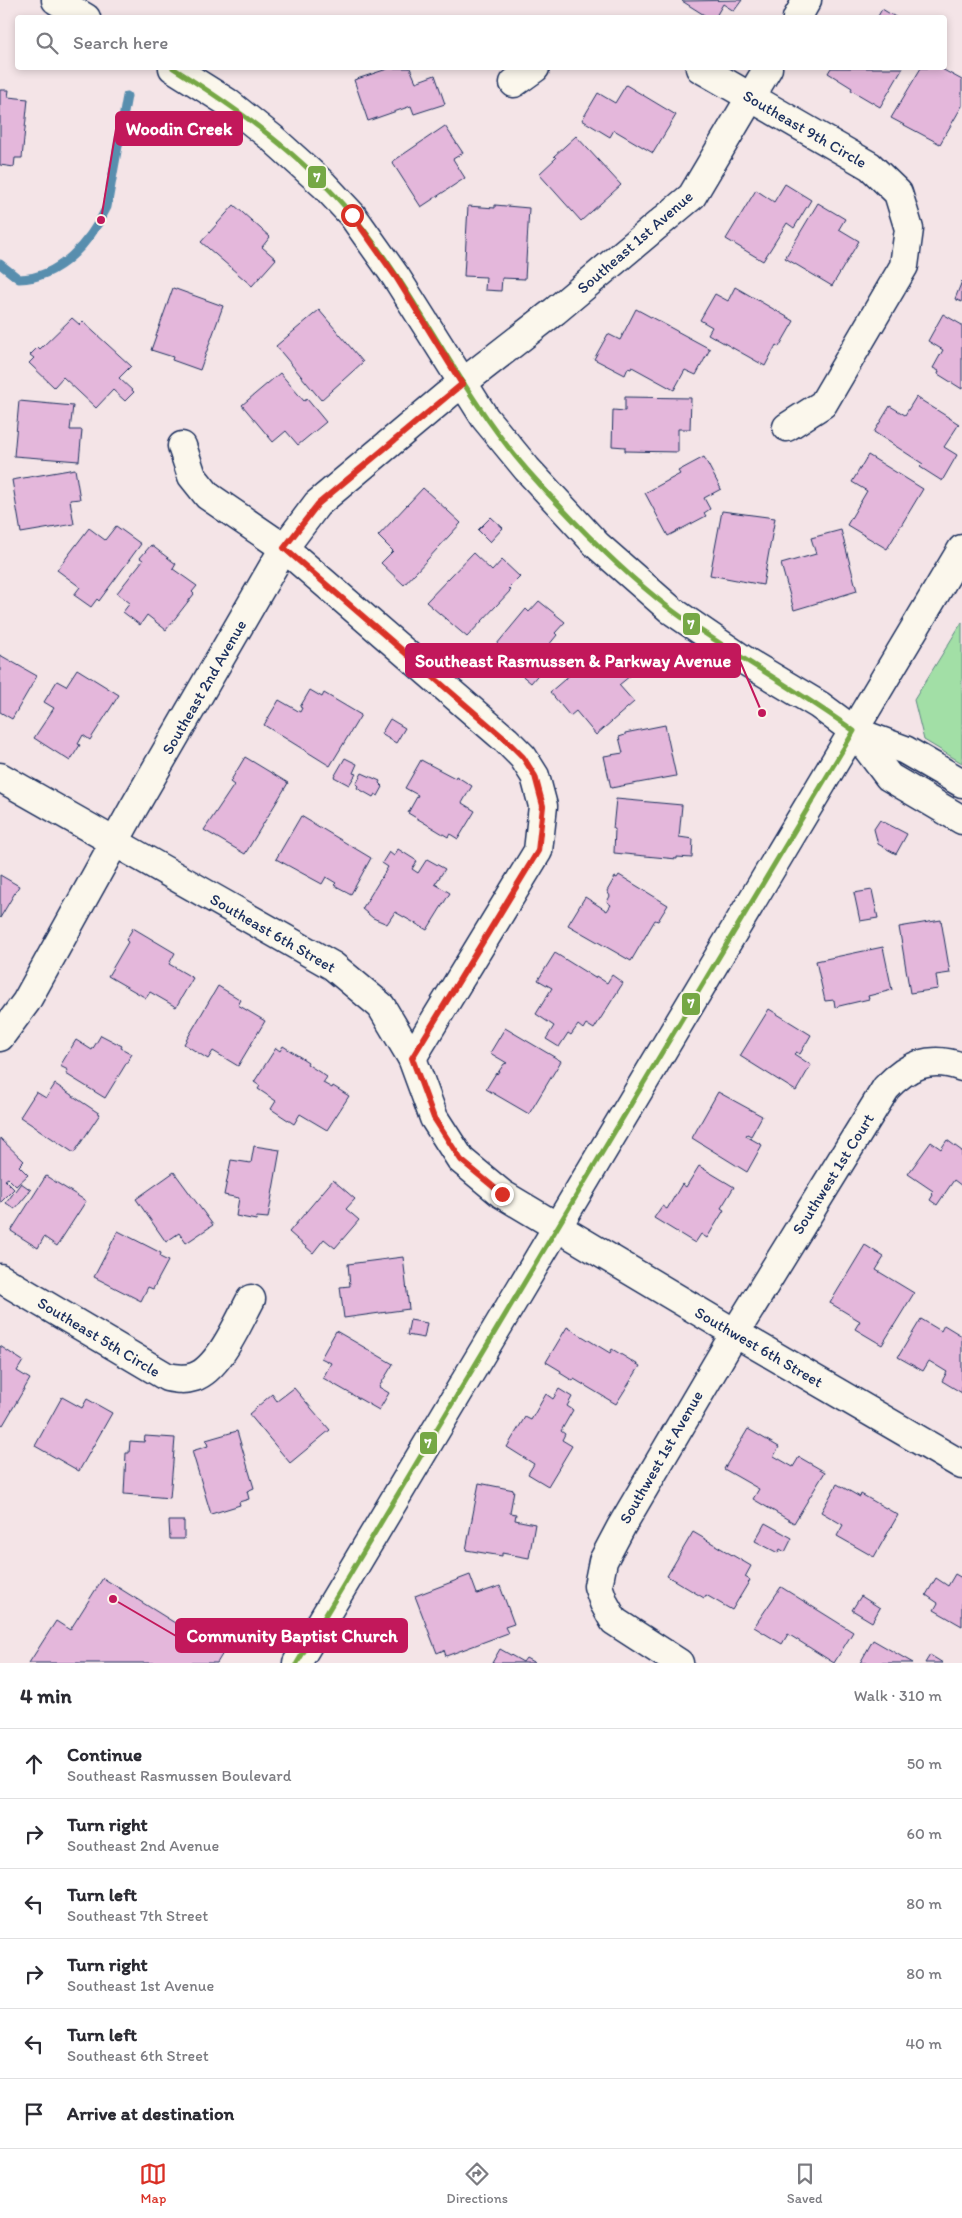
<!DOCTYPE html>
<html lang="en">
<head>
<meta charset="utf-8">
<style>
	body { margin:0; font-family:Itim,sans-serif; background:#f2f2f3; color:#2b2b33 }
	.stop { position:absolute; width:15px; height:15px; margin:-11px; border:4px solid #d93025; border-radius:50%; background:#fff }
	.stop.end { background:#d93025; border-color:#fff; box-shadow:0 1px 5px #0008 }
	.list { margin:0; padding:0; list-style:none }
	h2 { display:flex; justify-content:space-between; align-items:center; height:65px; margin:0; padding:0 20px; font-size:21px }
	h2 small { font-size:16px; font-weight:400; color:#7c7c81 }
	.list li { display:grid; grid-template-columns:32px 1fr auto; gap:15px; align-items:center; box-sizing:border-box; height:70px; padding:0 20px; border-top:1px solid #e1e1e2 }
	.list b { display:block; font-size:19px; white-space:nowrap }
	.list p { margin:0; font-size:16px; white-space:nowrap; color:#7c7c81 }
	.list em { font-size:16px; font-style:normal; color:#7c7c81 }
	.icon { flex:none; width:28px; height:28px; fill:none; stroke:currentColor; stroke-width:2; stroke-linecap:round; stroke-linejoin:round }
	.map { position:relative; flex:none; width:962px; height:1663px; overflow:hidden }
	.search { position:absolute; background:#fff; box-shadow:0 2px 8px #0003; left:15px; right:15px; top:15px; height:55px; display:flex; align-items:center; gap:12px; box-sizing:border-box; padding:0 18px; border-radius:5px; color:#7c7c81; font-size:19px }
	.sheet { height:485px; background:#fff }
	nav { display:flex; justify-content:space-around; align-items:center; box-sizing:border-box; height:70px; border-top:1px solid #e1e1e2; background:#fff; font-size:14px; color:#7c7c81 }
	nav a { display:grid; justify-items:center; gap:2px }
	nav .on { color:#d93025 }
	.map>svg:first-child { display:block }
	.green { fill:#a2dfa6; stroke:#5e8782 }
	.lines { fill:none; stroke-linecap:round; stroke-linejoin:round }
	.stream { stroke:#598eae; stroke-width:9 }
	.building { fill:#e4b7db; stroke:#1b2f5e }
	.street-casing { stroke:#1b2f5e; stroke-width:31 }
	.secondary-casing { stroke:#1b2f5e; stroke-width:31 }
	.street { stroke:#fbf7ec; stroke-width:28 }
	.secondary { stroke:#fbf7ec; stroke-width:28 }
	.bus-1-casing { stroke:#fbf7ec; stroke-width:9 }
	.bus-1 { stroke:#76a845; stroke-width:5 }
	.route { stroke:#d93025; stroke-width:6 }
	.labels { text-anchor:middle; dominant-baseline:central; stroke-width:5; stroke-linejoin:round; paint-order:stroke }
	.street-label { font-size:16px; fill:#1b2f5e; stroke:#fbf7ec }
	.leader { fill:none; stroke:#c2185b; stroke-width:2 }
	.callout-dot { fill:#c2185b; stroke:#fbf7ec; stroke-width:2 }
	.callout { fill:#c2185b; stroke:#c2185b; stroke-width:2 }
	.callout-label { font-size:18px; text-anchor:middle; font-weight:bold; fill:#fff }
	.line-badge { stroke:#fbf7ec; stroke-width:2 }
	.badge-label { font-size:14px; text-anchor:middle; font-weight:bold; fill:#fff }
</style>
</head>
<body>
<div class="map">
<svg width="962" height="1663" viewBox="0 0 962 1663">
	<rect width="100%" height="100%" fill="#f4e4e7"/>
	<filter id="ink" filterUnits="userSpaceOnUse"><feTurbulence type="fractalNoise" baseFrequency=".02" numOctaves="2"/><feDisplacementMap in="SourceGraphic" scale="10" xChannelSelector="R" yChannelSelector="G"/><feConvolveMatrix kernelMatrix="1 2 1 2 8 2 1 2 1" color-interpolation-filters="sRGB"/></filter>
	<g filter="url(#ink)">
		<path class="green" d="M962 622V763L924 740 914 700Z"/>
		<g class="lines">
			<path class="stream" d="M0 264 19 279C60 278 90 242 107 207L127 96"/>
		</g>
		<g class="building">
			<path d="M742 0 734 11 723 4 715 18H709L682 1Z"/>
			<path d="M882 9 897 18H877Z"/>
			<path d="M390 68H410L416 82 435 75 445 104 414 114 411 106 368 121 354 80Z"/>
			<path d="M831 68H903L880 107 851 90 852 88 828 73Z"/>
			<path d="M921 68H940L962 80V106L940 144 891 118Z"/>
			<path d="M626 85 676 115 653 153 614 130 610 137 582 120 598 93 615 103Z"/>
			<path d="M0 90H9L8 97 28 99 22 158H15L14 167 0 165Z"/>
			<path d="M445 126 463 153 453 159 465 178 421 207 392 162Z"/>
			<path d="M576 136 621 185 581 221 539 174 556 158 554 156Z"/>
			<path d="M785 184 811 200 794 228 787 223 763 261 726 239 756 190 774 202Z"/>
			<path d="M818 203 845 219 839 229 859 241 832 286 785 258Z"/>
			<path d="M234 205 270 237 262 247 276 259 252 286 201 242Z"/>
			<path d="M495 205 529 208 525 279 502 278 501 291 485 290 486 277 464 276 468 206 495 208Z"/>
			<path d="M962 281V302L955 299Z"/>
			<path d="M735 287 794 321 779 347 776 345 765 366 708 334 712 327 700 320 715 294 728 301Z"/>
			<path d="M173 288 223 306 200 370 172 360 173 357 151 350Z"/>
			<path d="M636 309 710 349 696 375 685 370 674 390 632 367 631 369 628 368 625 375 594 359 608 334 620 340Z"/>
			<path d="M319 310 363 362 321 400 276 346Z"/>
			<path d="M943 314 962 325V389L938 374 939 371 933 368 943 350 928 341Z"/>
			<path d="M72 318 80 325 83 322 131 366 119 378 134 392 125 401 113 390 96 408 63 377 54 387 29 363 34 358 30 355 38 347 40 349Z"/>
			<path d="M280 373 304 401 307 399 326 422 298 445 286 431 273 442 242 405Z"/>
			<path d="M625 397 691 398 690 429H678V452L625 451V447L612 446 613 410 625 411Z"/>
			<path d="M916 397 959 424 944 447 957 455 942 481 920 467 923 464 874 432 890 406 905 415Z"/>
			<path d="M19 401 73 406 70 430H82L79 461 14 456Z"/>
			<path d="M868 455 923 489 887 549 847 525 867 491 852 482Z"/>
			<path d="M704 457 721 489 704 498 710 509 704 513 706 516 668 536 645 493 680 474 678 471Z"/>
			<path d="M75 469 80 499 70 500 74 524 21 533 12 480Z"/>
			<path d="M423 488 461 523 404 585 381 563 393 551 378 536Z"/>
			<path d="M722 511 775 518 763 585 710 575Z"/>
			<path d="M491 517 503 528 490 542 478 530Z"/>
			<path d="M116 526 141 544 99 601 97 599 91 607 74 595 80 587 57 570 89 528 105 540Z"/>
			<path d="M841 530 857 591 794 610 781 564 816 554 811 538Z"/>
			<path d="M151 545 176 564 173 569 197 586 192 592 194 594 166 630 147 615 140 625 123 612 130 603 117 593 143 560 140 558Z"/>
			<path d="M473 553 492 571 502 560 520 577 509 588 511 590 467 637 426 602Z"/>
			<path d="M539 601 565 622 555 633 557 635 544 651 552 658 531 683 512 667 510 670 506 667 504 670 487 656 526 609 529 612Z"/>
			<path d="M608 652 630 676 619 685 634 702 596 735 576 711 570 716 550 692 593 655 598 660Z"/>
			<path d="M0 655 37 676 12 719 0 712Z"/>
			<path d="M77 669 119 695 90 740 83 735 78 744 80 745 70 761 34 738 54 708 44 702 57 681 66 686Z"/>
			<path d="M310 690 322 697 324 693 361 715 330 766 264 725 279 700 300 712 302 708 300 707Z"/>
			<path d="M390 719 405 728 396 743 381 734Z"/>
			<path d="M665 725 676 776 611 788 604 756 623 753 619 737 625 735V733Z"/>
			<path d="M245 757 288 783 245 854 204 830 234 785 230 782Z"/>
			<path d="M345 758 357 764 353 773 356 774 349 785 334 777Z"/>
			<path d="M421 760 455 778 456 776 472 786 462 803 475 811 458 839 450 834 448 837 408 813 418 795 405 788Z"/>
			<path d="M362 773 380 781 379 783 383 787 378 796 375 794 373 797 357 788 358 786 356 784Z"/>
			<path d="M616 799 682 805 679 837 693 839 692 858 677 857V859L614 853 615 829H613Z"/>
			<path d="M301 816 371 858 351 894 334 885 336 883 326 877 322 884 276 859Z"/>
			<path d="M880 820 907 834 896 854 878 844 874 829Z"/>
			<path d="M398 849 417 861 412 869 418 873 427 859 445 869 435 884 450 893 427 930 395 912 387 924 373 918 362 909 388 867 382 863 389 852 394 856Z"/>
			<path d="M0 875 19 886 0 918Z"/>
			<path d="M619 875 668 905 658 921 655 920 631 961 568 925 585 897 607 911 611 905 607 902 610 896 607 891 615 877 617 878Z"/>
			<path d="M872 890 878 918 860 921 854 893Z"/>
			<path d="M941 920 950 973 936 975 938 989 910 993 899 927Z"/>
			<path d="M133 928 175 953 169 964 193 978 176 1007 150 992 146 998 108 976 128 942 126 940Z"/>
			<path d="M883 947 892 990 868 996 869 999 835 1007 834 1000 825 1001 816 961Z"/>
			<path d="M555 953 595 978 596 976 607 983 612 975 623 983 594 1029 586 1024 583 1029 578 1025 571 1035 568 1033 559 1047 546 1039 554 1026 536 1014 552 988 538 980Z"/>
			<path d="M218 986 241 1000 238 1005 265 1021 238 1066 213 1051 208 1059 184 1044Z"/>
			<path d="M769 1009 811 1035 800 1054 796 1052 794 1054 811 1065 796 1091 740 1056Z"/>
			<path d="M505 1028 561 1061 529 1114 486 1089 496 1073 497 1074 504 1064 507 1063 490 1053Z"/>
			<path d="M101 1035 122 1046 121 1048 132 1054 105 1098 66 1074 68 1070 60 1066 76 1040 92 1050Z"/>
			<path d="M283 1046 308 1062 307 1064 327 1077 323 1083 332 1088 333 1086 349 1096 327 1130 300 1114 294 1124 271 1109 276 1101 258 1089 260 1086 254 1082 276 1048 280 1051Z"/>
			<path d="M55 1084 100 1114 74 1153 20 1117 36 1092 46 1098Z"/>
			<path d="M718 1092 762 1116 751 1136 747 1134 746 1136 762 1145 747 1172 692 1138Z"/>
			<path d="M0 1138 24 1161 19 1166 28 1175 16 1186 8 1178 5 1180 14 1189 0 1203Z"/>
			<path d="M947 1140 962 1151V1186L954 1180 937 1205 930 1200 933 1195 931 1193 933 1191 908 1174 931 1142 941 1149Z"/>
			<path d="M254 1146 280 1150 268 1218 257 1217 256 1220 236 1216 239 1198 224 1195 231 1160 251 1163Z"/>
			<path d="M699 1166 734 1187 721 1208 724 1210 707 1238 701 1234 695 1243 654 1218 662 1206 667 1209 682 1184 686 1187Z"/>
			<path d="M174 1172 213 1225 186 1243 179 1233 166 1242 136 1199Z"/>
			<path d="M46 1176 86 1201 57 1246 44 1237 38 1248 11 1231Z"/>
			<path d="M333 1180 355 1199 346 1209 359 1220 335 1248 324 1239 313 1253 289 1232Z"/>
			<path d="M21 1183 31 1190 15 1209 6 1203Z"/>
			<path d="M118 1231 161 1253 160 1257 168 1261 153 1289 148 1287 141 1301 94 1277Z"/>
			<path d="M865 1245 884 1257 876 1270 914 1293 882 1345 855 1329 860 1321 830 1303Z"/>
			<path d="M403 1257 409 1309 344 1318 340 1287 350 1286 348 1264Z"/>
			<path d="M921 1319 941 1331 944 1325 962 1336V1393L942 1381 947 1372 929 1361 923 1371 898 1357Z"/>
			<path d="M410 1320 427 1323 424 1338 407 1335Z"/>
			<path d="M567 1327 610 1353 612 1349 640 1366 616 1404 574 1379 573 1381 560 1373 561 1371 546 1362Z"/>
			<path d="M336 1331 393 1364 379 1387 389 1393 379 1410 323 1378 331 1363 321 1358Z"/>
			<path d="M0 1346 23 1361 17 1371 30 1379 3 1425 0 1423Z"/>
			<path d="M294 1388 330 1430 290 1463 249 1414 272 1394 277 1401Z"/>
			<path d="M559 1389 572 1397 567 1406 573 1410 561 1431 565 1434 562 1440 572 1446 548 1486 528 1474 534 1464 507 1447 525 1417 531 1420 546 1394 553 1399Z"/>
			<path d="M62 1397 82 1408 87 1399 112 1413 79 1471 35 1446Z"/>
			<path d="M748 1429 779 1447 774 1456 793 1467 799 1457 825 1472 794 1523 753 1499 759 1489 724 1469Z"/>
			<path d="M237 1431 254 1488 247 1491 249 1499 239 1502 240 1505 211 1514 192 1451 208 1446 206 1440Z"/>
			<path d="M145 1436 175 1438 170 1498 124 1494 126 1453H129L130 1441 144 1442Z"/>
			<path d="M479 1483 514 1490 510 1513 516 1514 515 1520 535 1524 529 1558 502 1553V1556L466 1550Z"/>
			<path d="M837 1484 860 1497 861 1494 898 1515 874 1557 837 1536 843 1525 821 1512Z"/>
			<path d="M169 1521H184V1539H170Z"/>
			<path d="M765 1523 792 1538 785 1552 780 1549 778 1553 755 1541Z"/>
			<path d="M693 1532 751 1566 745 1577 750 1580 732 1610 706 1595 704 1598 667 1576Z"/>
			<path d="M955 1574 962 1578V1626L934 1610 938 1603 926 1595 936 1578 948 1586Z"/>
			<path d="M470 1575 477 1594 500 1586 514 1624 505 1627 508 1633 446 1656 444 1650 437 1653 415 1596Z"/>
			<path d="M103 1578 223 1653 217 1663H29L56 1621 70 1630Z"/>
			<path d="M781 1587 853 1632 834 1663 788 1634 782 1644 754 1627Z"/>
			<path d="M861 1596 880 1608 872 1622 852 1610Z"/>
			<path d="M873 1640 913 1663H860Z"/>
			<path d="M500 1649 523 1662 526 1658 535 1663H492Z"/>
			<path d="M930 1655 943 1663H925Z"/>
		</g>
		<g class="lines">
			<g class="street-casing">
				<g id="street">
					<path d="M797 18 807 0"/>
					<path d="M700 68 870 166 898 193 909 229 904 266 823 404 787 427"/>
					<path d="M514 83 535 68"/>
					<path d="M182 446 192 476 208 496 284 548 313 573 506 740 523 757 535 776 543 806 538 851 412 1058"/>
					<path d="M0 777 333 966 381 1006 412 1058 434 1118 461 1160 502 1194 735 1333 962 1465"/>
					<path d="M0 1037 26 1002 133 809 284 548 317 504 447 395 555 311 692 196 768 68"/>
					<path d="M0 1278 167 1377C177 1379 185 1380 194 1377 219 1369 239 1321 251 1299"/>
					<path d="M679 1663 614 1621 604 1603 598 1586 603 1561 621 1527 735 1333 886 1088C908 1065 930 1055 962 1067"/>
				</g>
			</g>
			<g class="secondary-casing">
				<g id="secondary">
					<path d="M56 0 86 18"/>
					<path d="M173 68 227 102 272 138 324 185 352 215 396 277 485 418 527 469 597 545 671 610 747 662 819 705 854 731 889 777 962 820"/>
					<path d="M854 731 905 750 962 783"/>
					<path d="M297 1663 962 549"/>
				</g>
			</g>
			<use href="#street" class="street"/>
			<use href="#secondary" class="secondary"/>
			<g class="bus-1-casing">
				<path id="bus-1" d="M173 68C238 109 302 155 352 215 418 294 458 391 527 470 571 520 619 570 673 611 731 654 795 688 854 731L297 1663"/>
			</g>
			<use href="#bus-1" class="bus-1"/>
		</g>
	</g>
	<g class="lines" filter="url(#ink)">
		<path class="route" d="M352 215 396 277 462 384 318 504 284 548 506 740 523 757 535 776 543 806 538 851 412 1058 434 1118 461 1160 502 1194"/>
	</g>
	<g class="labels">
		<g class="street-label">
			<text transform="translate(805 129) rotate(30)">Southeast 9th Circle</text>
			<text transform="translate(635 242) rotate(-41)">Southeast 1st Avenue</text>
			<text transform="translate(204 687) rotate(-60)">Southeast 2nd Avenue</text>
			<text transform="translate(273 933) rotate(30)">Southeast 6th Street</text>
			<text transform="translate(833 1174) rotate(-58)">Southwest 1st Court</text>
			<text transform="translate(99 1337) rotate(31)">Southeast 5th Circle</text>
			<text transform="translate(759 1347) rotate(30)">Southwest 6th Street</text>
			<text transform="translate(661 1457) rotate(-60)">Southwest 1st Avenue</text>
		</g>
	</g>
	<path class="leader" d="M101 220L116 129M762 713L740 661M113 1599L176 1636"/>
	<g class="callout-dot">
		<circle cx="101" cy="220" r="5"/>
		<circle cx="762" cy="713" r="5"/>
		<circle cx="113" cy="1599" r="5"/>
	</g>
	<g class="callout">
		<rect x="116" y="112" width="126" height="33" rx="5"/>
		<rect x="406" y="644" width="334" height="33" rx="5"/>
		<rect x="176" y="1619" width="231" height="33" rx="5"/>
	</g>
	<g class="callout-label">
		<text x="179" y="135">Woodin Creek</text>
		<text x="573" y="667">Southeast Rasmussen &amp; Parkway Avenue</text>
		<text x="292" y="1642">Community Baptist Church</text>
	</g>
	<g class="line-badge">
		<rect x="307" y="165" width="20" height="24" rx="5" fill="#76a845"/>
		<rect x="682" y="612" width="19" height="24" rx="5" fill="#76a845"/>
		<rect x="681" y="992" width="20" height="24" rx="5" fill="#76a845"/>
		<rect x="419" y="1431" width="19" height="24" rx="5" fill="#76a845"/>
	</g>
	<g class="badge-label">
		<text x="317" y="182">7</text>
		<text x="691" y="629">7</text>
		<text x="691" y="1008">7</text>
		<text x="428" y="1448">7</text>
	</g>
</svg>
<div class="stop" style="left:352px;top:215px"></div>
<div class="stop end" style="left:502px;top:1194px"></div>
<div class="search"><svg class="icon" aria-label="search" viewBox="0 0 24 24"><circle cx="10" cy="10" r="6"/><path d="M15 15l6 6"/></svg>Search here</div>
</div>
<section class="sheet">
<h2>4 min<small>Walk · 310 m</small></h2>
<ul class="list">
<li><svg class="icon" aria-label="ahead" viewBox="0 0 24 24"><path d="M12 20V5M6 11l6-6 6 6"/></svg><div><b>Continue</b><p>Southeast Rasmussen Boulevard</p></div><em>50 m</em></li>
<li><svg class="icon" aria-label="right" viewBox="0 0 24 24"><path d="M7 20v-9h11M14 6l5 5-5 5"/></svg><div><b>Turn right</b><p>Southeast 2nd Avenue</p></div><em>60 m</em></li>
<li><svg class="icon" aria-label="left" viewBox="0 0 24 24"><path d="M17 20v-9H6M10 6l-5 5 5 5"/></svg><div><b>Turn left</b><p>Southeast 7th Street</p></div><em>80 m</em></li>
<li><svg class="icon" aria-label="right" viewBox="0 0 24 24"><path d="M7 20v-9h11M14 6l5 5-5 5"/></svg><div><b>Turn right</b><p>Southeast 1st Avenue</p></div><em>80 m</em></li>
<li><svg class="icon" aria-label="left" viewBox="0 0 24 24"><path d="M17 20v-9H6M10 6l-5 5 5 5"/></svg><div><b>Turn left</b><p>Southeast 6th Street</p></div><em>40 m</em></li>
<li><svg class="icon" aria-label="arrive" viewBox="0 0 24 24"><path d="M6 21V4h12l-3 4 3 4H6"/></svg><div><b>Arrive at destination</b></div></li>
</ul>
</section>
<nav>
<a class="on"><svg class="icon" aria-label="map" viewBox="0 0 24 24"><path d="M3 6l6-2 6 2 6-2v14l-6 2-6-2-6 2zM9 4v14M15 6v14"/></svg>Map</a>
<a><svg class="icon" aria-label="directions" viewBox="0 0 24 24"><path d="M12 3l9 9-9 9-9-9zM9 14v-3h6M13 9l2 2-2 2"/></svg>Directions</a>
<a><svg class="icon" aria-label="saved" viewBox="0 0 24 24"><path d="M7 4h10v16l-5-4-5 4z"/></svg>Saved</a>
</nav>
</body>
</html>
